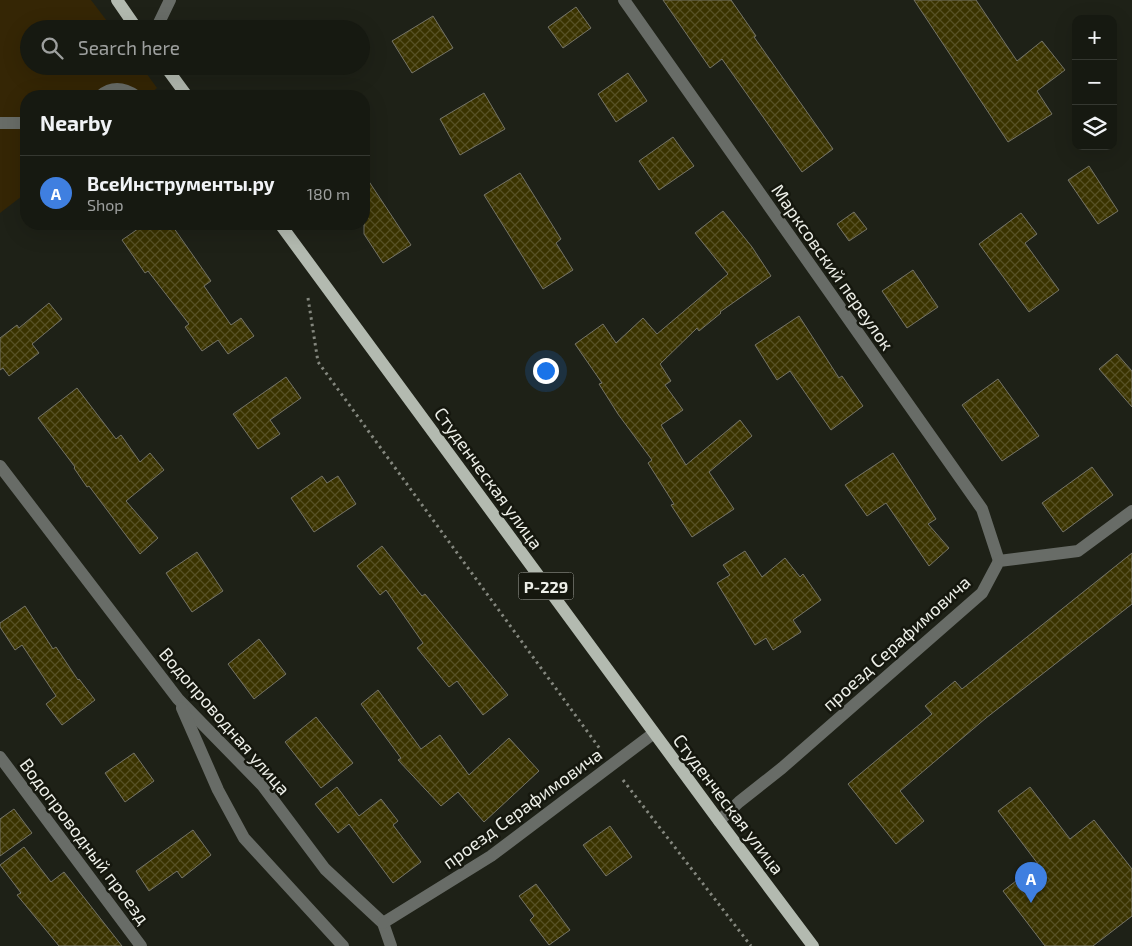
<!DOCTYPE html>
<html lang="en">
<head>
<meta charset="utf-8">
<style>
	body { margin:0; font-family:"Exo 2",sans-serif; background:#23261f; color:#f1f3f6 }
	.controls { position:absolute; right:15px; top:15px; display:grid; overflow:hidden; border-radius:10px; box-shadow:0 5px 20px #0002 }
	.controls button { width:45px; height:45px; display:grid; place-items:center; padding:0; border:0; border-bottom:1px solid #353831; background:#161911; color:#f1f3f6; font:25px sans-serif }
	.you { position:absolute; left:545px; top:370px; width:18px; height:18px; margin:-12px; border:4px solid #fff; border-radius:50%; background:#1a73e8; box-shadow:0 0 0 8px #1a73e833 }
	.badge { display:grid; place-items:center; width:32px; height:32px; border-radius:50%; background:#1a73e8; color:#fff; font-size:16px; font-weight:700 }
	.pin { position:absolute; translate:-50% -41px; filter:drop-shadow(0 1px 2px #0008) }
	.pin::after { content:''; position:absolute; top:26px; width:18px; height:15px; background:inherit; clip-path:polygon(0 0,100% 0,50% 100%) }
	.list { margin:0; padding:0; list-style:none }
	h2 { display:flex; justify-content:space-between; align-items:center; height:65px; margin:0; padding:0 20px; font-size:21px }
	h2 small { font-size:16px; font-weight:400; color:#9ea09f }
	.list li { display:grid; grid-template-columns:32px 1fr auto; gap:15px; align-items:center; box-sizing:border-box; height:75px; padding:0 20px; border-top:1px solid #353831 }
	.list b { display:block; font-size:19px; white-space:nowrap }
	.list p { margin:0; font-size:16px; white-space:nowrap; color:#9ea09f }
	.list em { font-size:16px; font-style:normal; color:#9ea09f }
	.icon { flex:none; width:28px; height:28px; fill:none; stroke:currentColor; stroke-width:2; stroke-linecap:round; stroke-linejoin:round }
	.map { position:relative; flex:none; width:1132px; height:946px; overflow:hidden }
	.search { position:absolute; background:#161911; box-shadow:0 5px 20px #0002; left:20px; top:20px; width:350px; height:55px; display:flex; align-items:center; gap:12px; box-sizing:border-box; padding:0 18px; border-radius:28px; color:#9ea09f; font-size:19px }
	.panel { position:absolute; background:#161911; box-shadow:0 5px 20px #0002; left:20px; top:90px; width:350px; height:140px; border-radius:20px }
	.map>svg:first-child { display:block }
	.green { fill:#352605 }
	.building { fill:url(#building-cross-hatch); stroke:#757467 }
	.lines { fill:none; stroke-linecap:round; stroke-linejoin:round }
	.path { stroke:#84877e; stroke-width:3; stroke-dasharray:2.5 4; stroke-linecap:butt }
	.service { stroke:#686c67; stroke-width:12 }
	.minor { stroke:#686c67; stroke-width:12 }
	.primary { stroke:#b3bab0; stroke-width:12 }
	.labels { text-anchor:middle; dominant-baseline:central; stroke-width:5; stroke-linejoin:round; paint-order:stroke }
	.shield { fill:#15170e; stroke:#acaea7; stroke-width:1 }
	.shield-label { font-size:16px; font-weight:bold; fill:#edefe8 }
	.street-label { font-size:18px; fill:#edefe8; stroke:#15170e }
</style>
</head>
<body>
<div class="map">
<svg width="1132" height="946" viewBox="0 0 1132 946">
	<defs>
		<pattern id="building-cross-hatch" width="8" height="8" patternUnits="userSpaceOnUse" patternTransform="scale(1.25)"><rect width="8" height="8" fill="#3a3300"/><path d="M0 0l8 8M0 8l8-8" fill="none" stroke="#575125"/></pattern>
	</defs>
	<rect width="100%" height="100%" fill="#1e2117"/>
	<path class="green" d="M0 0H91L113 29H29V66H141L157 88 148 96H26V193L0 213Z"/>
	<g class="building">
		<path d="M663 0H731L756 36 754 37 833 149 802 172 722 59 710 68Z"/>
		<path d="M914 0H976L1017 61 1042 41 1065 70 1037 91 1052 114 1008 142Z"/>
		<path d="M576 7 591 28 563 48 548 27Z"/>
		<path d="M433 16 453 48 412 73 392 41Z"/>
		<path d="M628 73 647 101 616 122 598 94Z"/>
		<path d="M484 93 505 129 460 155 440 119Z"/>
		<path d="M673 137 694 166 659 190 639 161Z"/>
		<path d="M1089 166 1118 211 1098 224 1068 180Z"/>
		<path d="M520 173 561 239 556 243 573 270 543 289 484 195Z"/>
		<path d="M364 174 411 245 383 263 364 234Z"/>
		<path d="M723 211 752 247 771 276 720 312 721 313 699 331 697 328 660 364 671 381 665 385 683 410 661 425 686 465 740 420 752 436 709 472 734 509 692 537 671 505 674 504 648 463 652 460 618 414 599 384 602 383 575 344 603 324 616 343 643 318 657 334 728 274 695 233Z"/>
		<path d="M854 212 867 229 849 241 837 224Z"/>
		<path d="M1021 213 1037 234 1025 243 1059 290 1029 312 979 244Z"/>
		<path d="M145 224H171L211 281 204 286 231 325 241 318 254 336 228 354 218 340 202 351 185 327 189 324 148 271 145 273 122 240Z"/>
		<path d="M913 270 938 307 907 328 882 291Z"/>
		<path d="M49 303 62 319 32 344 39 353 9 376 3 368 0 370V338L17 325 19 328Z"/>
		<path d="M799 316 839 378 842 376 863 406 831 430 790 371 777 380 755 345Z"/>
		<path d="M1117 354 1132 371V407L1099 369Z"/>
		<path d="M286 377 301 398 270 420 280 434 258 449 233 414Z"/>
		<path d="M998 379 1039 436 1002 461 962 405Z"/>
		<path d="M77 388 116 439 121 435 140 462 150 453 164 470 126 501 158 538 140 554 89 486 87 487 74 468 75 467 38 418Z"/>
		<path d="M893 453 936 519 928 524 949 548 929 566 886 503 867 516 845 485Z"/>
		<path d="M1092 467 1113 495 1063 532 1042 503Z"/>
		<path d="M322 476 327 483 338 476 356 504 314 532 291 498Z"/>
		<path d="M382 546 422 596 425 594 508 695 483 715 457 681 449 687 417 648 423 643 386 590 380 595 357 566Z"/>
		<path d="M745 551 762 577 785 558 800 577 803 574 821 600 793 620 801 632 773 650 766 638 755 645 717 583 730 575 723 565Z"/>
		<path d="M197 552 223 591 192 612 166 573Z"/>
		<path d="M1132 553V604L986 718 900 791 924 821 896 844 848 784 932 714 925 706 955 681 962 689Z"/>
		<path d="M25 606 53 649 56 647 78 680 79 679 95 700 62 725 46 704 56 696 22 645 15 650 0 627V623Z"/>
		<path d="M259 639 286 674 254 699 228 664Z"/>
		<path d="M378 690 421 749 440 735 469 775 509 738 539 771 484 822 458 792 441 806 398 760 401 758 361 704Z"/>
		<path d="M316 717 353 763 321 788 285 742Z"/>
		<path d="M134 753 154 781 125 802 105 773Z"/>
		<path d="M337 787 359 816 381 799 398 821 393 825 421 862 393 883 349 824 338 833 315 804Z"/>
		<path d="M1030 787 1070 839 1094 820 1132 869V916L1093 946H1045L1003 891 1038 864 998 811Z"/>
		<path d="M14 809 32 833 0 856V819Z"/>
		<path d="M610 826 632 857 606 876 583 845Z"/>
		<path d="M193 830 211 855 182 878 177 871 149 891 136 871Z"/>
		<path d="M24 847 51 882 64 872 122 946H59L17 895 21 893 0 865Z"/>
		<path d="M536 884 570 930 549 945 530 920 534 916 519 896Z"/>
	</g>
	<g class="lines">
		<g class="path">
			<path d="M308 298 318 362 600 749"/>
			<path d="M623 780 751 946"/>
		</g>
		<path class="service" d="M156 29 170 0"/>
		<g class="minor">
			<path d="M624 0 982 509 999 561"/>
			<path d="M100 96C112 86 123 87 136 96"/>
			<path d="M0 123H26"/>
			<path d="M0 466 178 699 262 785 325 869 383 923 391 946"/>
			<path d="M182 708 218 790 244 838 343 946"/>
			<path d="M0 757 141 946"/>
			<path d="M719 821 739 802 782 768 982 593 999 561 1078 551 1132 511"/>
			<path d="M383 923 491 856 654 733"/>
		</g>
		<g class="primary">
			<path d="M117 0 137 29"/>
			<path d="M165 66 187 96"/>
			<path d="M280 224 719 821 813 946"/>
		</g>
	</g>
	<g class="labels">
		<rect class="shield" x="518.5" y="572.5" width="55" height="27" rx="4"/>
		<g class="shield-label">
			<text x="546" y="586">Р-229</text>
		</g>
		<g class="street-label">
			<text transform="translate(833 267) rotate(55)">Марксовский переулок</text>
			<text transform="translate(489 478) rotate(54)">Студенческая улица</text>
			<text transform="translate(896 643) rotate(-42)">проезд Серафимовича</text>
			<text transform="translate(225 721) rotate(49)">Водопроводная улица</text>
			<text transform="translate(729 804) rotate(53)">Студенческая улица</text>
			<text transform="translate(522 808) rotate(-36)">проезд Серафимовича</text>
			<text transform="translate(85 841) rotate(53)">Водопроводный проезд</text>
		</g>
	</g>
</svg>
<div class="controls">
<button>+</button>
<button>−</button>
<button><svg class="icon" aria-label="layers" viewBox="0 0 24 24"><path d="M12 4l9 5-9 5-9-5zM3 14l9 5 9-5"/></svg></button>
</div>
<div class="you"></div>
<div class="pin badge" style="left:1031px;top:903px;background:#3f7fe0">A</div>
<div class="search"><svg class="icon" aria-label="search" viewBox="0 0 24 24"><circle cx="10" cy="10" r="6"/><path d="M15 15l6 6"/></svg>Search here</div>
<section class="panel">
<h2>Nearby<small></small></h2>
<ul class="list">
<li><span class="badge" style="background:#3f7fe0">A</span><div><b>ВсеИнструменты.ру</b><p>Shop</p></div><em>180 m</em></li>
</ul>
</section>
</div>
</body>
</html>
